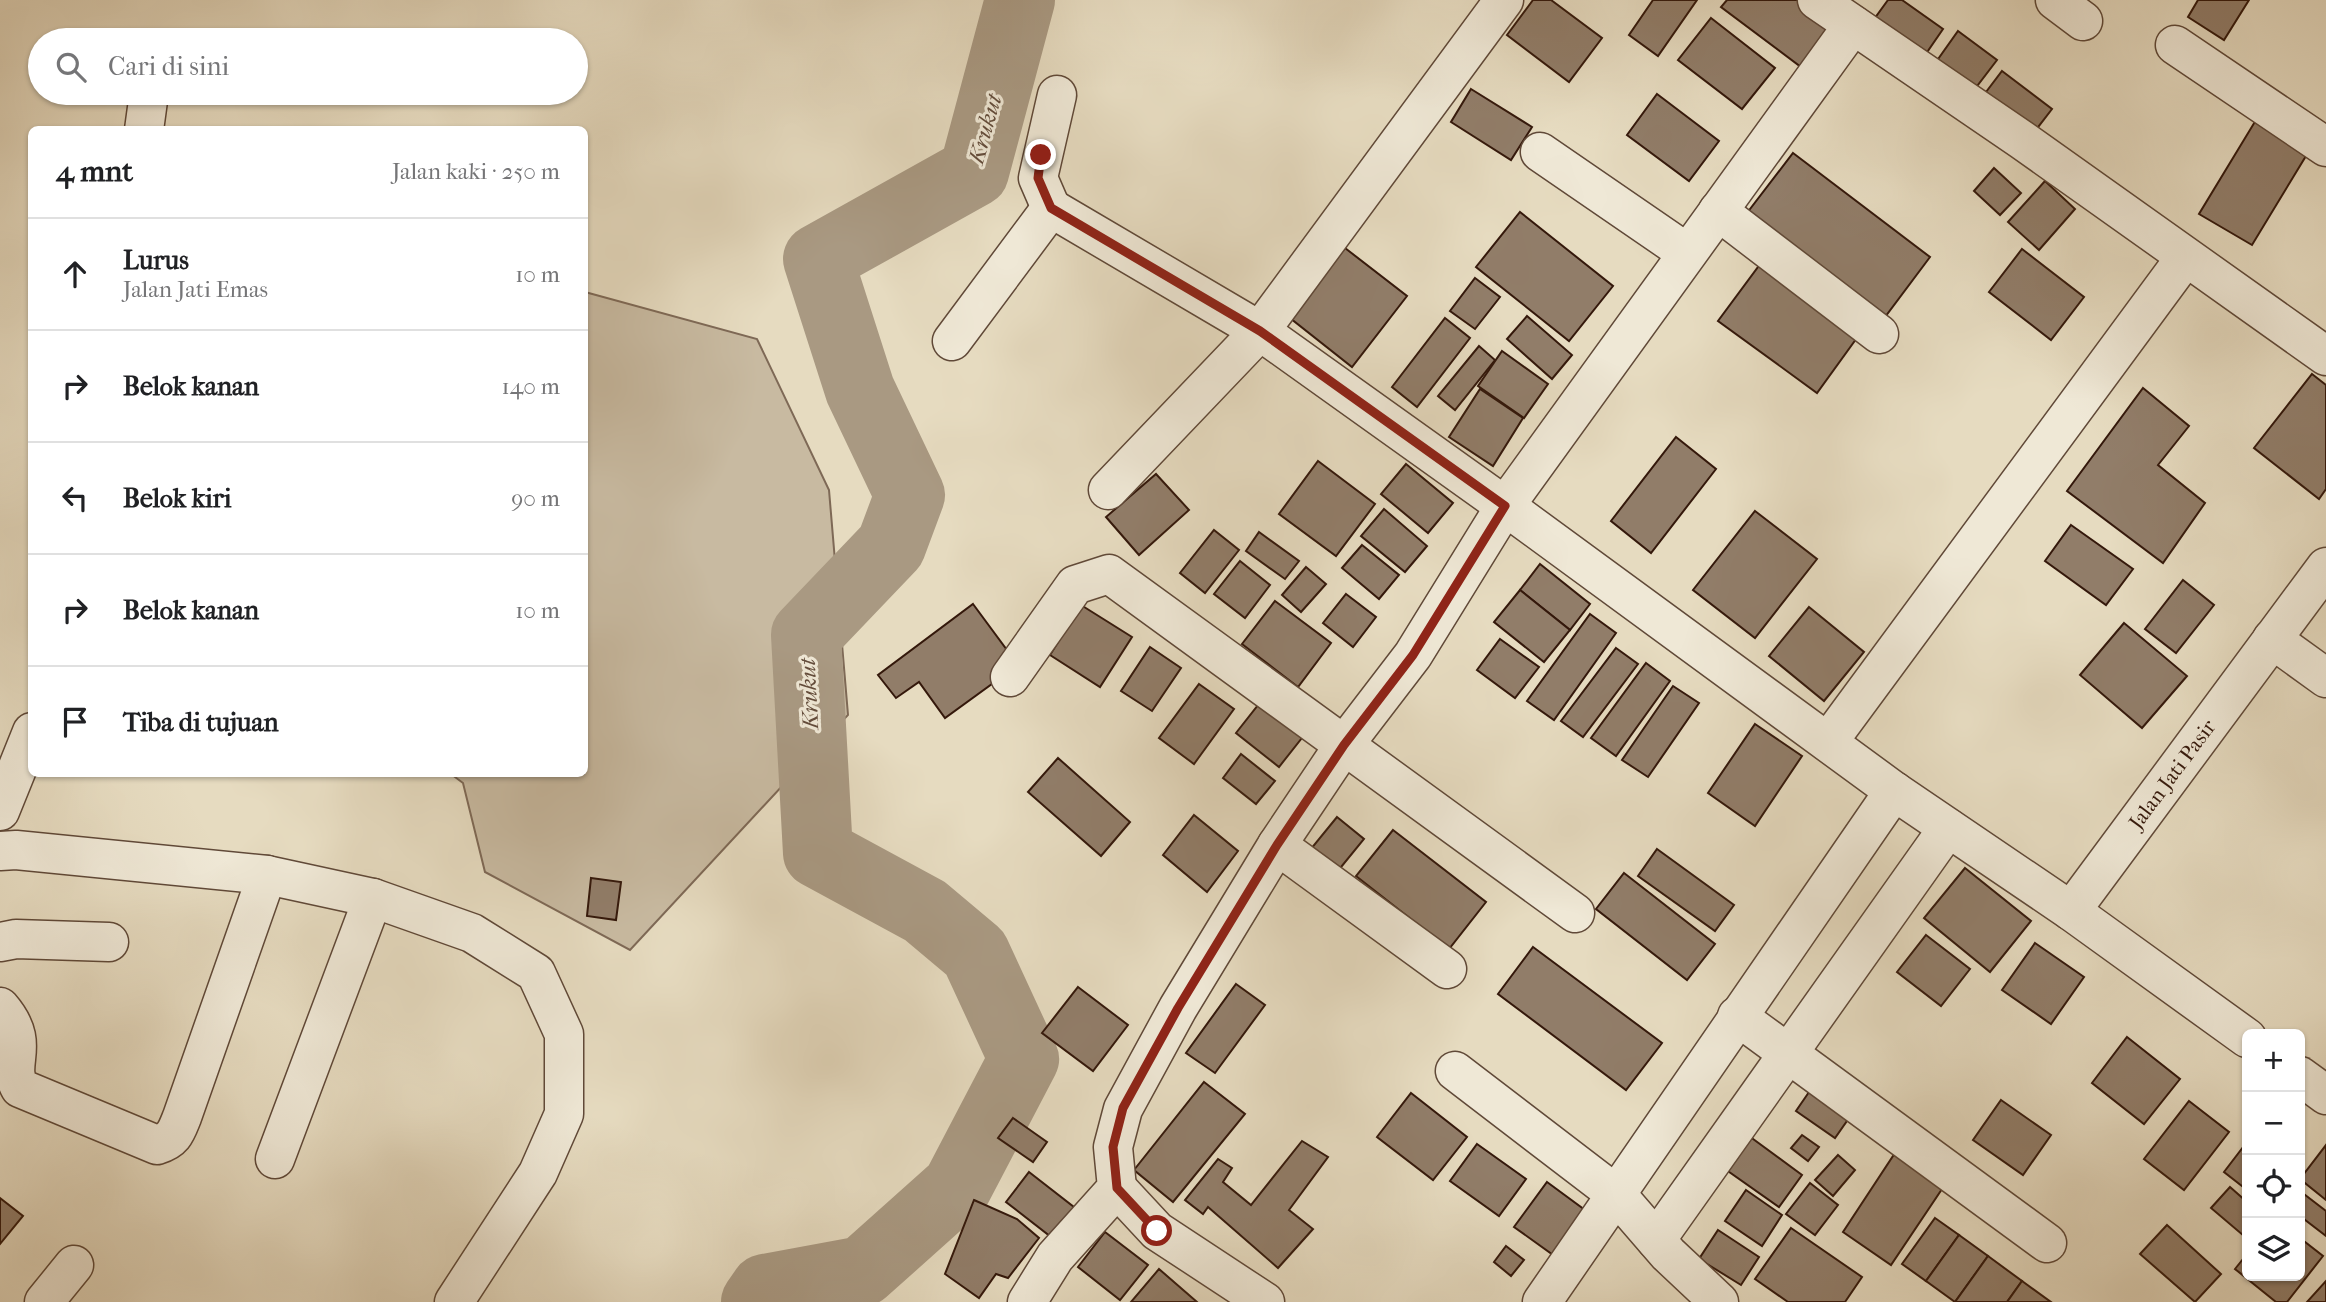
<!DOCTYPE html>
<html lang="id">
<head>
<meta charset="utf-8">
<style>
	body { margin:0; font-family:"IM FELL French Canon",serif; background:#f2f2f2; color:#202124 }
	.controls { position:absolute; right:21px; bottom:21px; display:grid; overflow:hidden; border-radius:10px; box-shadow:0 2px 5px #0004 }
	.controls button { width:63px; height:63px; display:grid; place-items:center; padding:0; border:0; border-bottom:2px solid #e0e0e0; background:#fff; color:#202124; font:35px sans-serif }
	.stop { position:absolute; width:21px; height:21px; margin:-16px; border:5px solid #8f2418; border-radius:50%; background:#fff }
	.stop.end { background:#8f2418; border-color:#fff; box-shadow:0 2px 7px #0008 }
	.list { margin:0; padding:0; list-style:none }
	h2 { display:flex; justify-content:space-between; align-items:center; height:91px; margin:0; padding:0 28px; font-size:30px }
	h2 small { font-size:23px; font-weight:400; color:#757577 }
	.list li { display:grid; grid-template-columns:46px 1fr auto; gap:21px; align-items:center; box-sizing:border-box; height:112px; padding:0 28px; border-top:2px solid #e0e0e0 }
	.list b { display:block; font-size:26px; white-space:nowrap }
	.list p { margin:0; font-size:23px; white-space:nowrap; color:#757577 }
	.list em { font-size:23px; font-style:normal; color:#757577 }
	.icon { flex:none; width:38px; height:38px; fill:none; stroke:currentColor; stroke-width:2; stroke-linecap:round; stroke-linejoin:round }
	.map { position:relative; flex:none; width:2326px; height:1302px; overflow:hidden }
	.search { position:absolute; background:#fff; box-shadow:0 2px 5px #0004; left:28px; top:28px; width:560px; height:77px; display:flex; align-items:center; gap:18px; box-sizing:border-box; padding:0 24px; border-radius:38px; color:#757577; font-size:26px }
	.panel { position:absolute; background:#fff; box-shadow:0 2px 5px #0004; left:28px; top:126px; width:560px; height:651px; border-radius:10px }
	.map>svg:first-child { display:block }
	.green { fill:#c8baa1; stroke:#7e6956; stroke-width:2 }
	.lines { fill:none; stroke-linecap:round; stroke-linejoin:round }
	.river { stroke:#a99982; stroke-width:70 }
	.building { fill:#917d69; stroke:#34180b; stroke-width:2 }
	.minor-casing { stroke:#604938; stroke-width:41 }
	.minor { stroke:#efe8d6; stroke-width:38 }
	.route { stroke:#8f2418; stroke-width:9 }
	.labels { text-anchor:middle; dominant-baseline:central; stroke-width:6; stroke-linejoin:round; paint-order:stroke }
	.street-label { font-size:21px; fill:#34180b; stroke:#efe8d6 }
	.water-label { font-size:23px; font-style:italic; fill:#634c3b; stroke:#efe8d6 }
</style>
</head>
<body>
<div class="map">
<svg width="2326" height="1302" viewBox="0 0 2326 1302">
	<rect width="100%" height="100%" fill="#e6dbc0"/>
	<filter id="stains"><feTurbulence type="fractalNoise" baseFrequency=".00286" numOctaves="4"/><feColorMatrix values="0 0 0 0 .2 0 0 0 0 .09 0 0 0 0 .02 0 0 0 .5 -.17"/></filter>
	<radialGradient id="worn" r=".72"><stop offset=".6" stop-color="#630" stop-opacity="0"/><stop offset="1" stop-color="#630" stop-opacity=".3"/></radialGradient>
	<path class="green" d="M585 292 757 339 829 490 848 715 630 950 485 872 463 783 451 774H584Z"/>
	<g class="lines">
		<path class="river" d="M756 1302 765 1289 863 1271 957 1187 1024 1059 975 953 925 911 818 853 806 635 891 546 910 495 860 390 818 259 974 172 1020 0"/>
	</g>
	<g class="building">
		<path d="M1533 0H1551L1602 38 1569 82 1507 35Z"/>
		<path d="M1653 0H1697L1658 56 1629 35Z"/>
		<path d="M1727 0H1800L1833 25 1801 67 1721 7Z"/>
		<path d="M1888 0H1902L1943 29 1923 58 1872 22Z"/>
		<path d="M2198 0H2249L2224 40 2188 17Z"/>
		<path d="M1711 18 1775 68 1742 109 1678 60Z"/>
		<path d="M1958 31 1997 60 1974 90 1936 62Z"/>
		<path d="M2002 71 2052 109 2032 135 1983 96Z"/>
		<path d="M1471 89 1532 127 1511 160 1451 122Z"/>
		<path d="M1657 94 1719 141 1689 181 1627 135Z"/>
		<path d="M2259 115 2312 146 2252 245 2199 214Z"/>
		<path d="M1793 153 1930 257 1885 317 1747 213Z"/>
		<path d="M1994 168 2021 193 2000 215 1974 191Z"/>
		<path d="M2045 181 2075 209 2039 250 2008 222Z"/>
		<path d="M1520 212 1613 286 1569 341 1476 267Z"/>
		<path d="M1345 248 1407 296 1352 367 1290 318Z"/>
		<path d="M2022 249 2084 297 2051 340 1989 292Z"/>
		<path d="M1761 263 1859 335 1817 393 1718 321Z"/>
		<path d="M1475 278 1500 297 1475 329 1450 311Z"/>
		<path d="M1527 316 1572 355 1552 379 1507 339Z"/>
		<path d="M1445 318 1470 338 1417 407 1392 387Z"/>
		<path d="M1479 346 1495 360 1455 410 1438 396Z"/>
		<path d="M1502 351 1548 384 1524 418 1478 386Z"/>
		<path d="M2312 374 2326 385V489L2319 499 2254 448Z"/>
		<path d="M2143 388 2189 426 2158 465 2205 503 2163 563 2067 491Z"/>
		<path d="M1480 389 1523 418 1493 466 1449 437Z"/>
		<path d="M1676 437 1716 469 1651 553 1611 521Z"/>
		<path d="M1318 461 1375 504 1336 556 1279 514Z"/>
		<path d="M1406 464 1453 503 1428 533 1381 494Z"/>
		<path d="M1156 474 1189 510 1139 555 1106 517Z"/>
		<path d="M1384 509 1427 546 1405 572 1361 536Z"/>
		<path d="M1755 511 1817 559 1755 638 1693 590Z"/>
		<path d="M2071 525 2133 569 2106 605 2045 561Z"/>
		<path d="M1214 530 1239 550 1205 593 1180 573Z"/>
		<path d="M1259 532 1299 561 1285 579 1246 551Z"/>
		<path d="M1362 545 1399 575 1379 599 1342 568Z"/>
		<path d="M1240 561 1270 585 1245 618 1214 594Z"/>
		<path d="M1540 564 1590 604 1570 630 1520 590Z"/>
		<path d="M1306 567 1326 584 1301 612 1282 595Z"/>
		<path d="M2183 580 2214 605 2176 653 2145 629Z"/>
		<path d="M1520 590 1570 630 1544 662 1494 622Z"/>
		<path d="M1346 594 1376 617 1353 647 1323 623Z"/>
		<path d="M1275 601 1331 643 1298 687 1242 644Z"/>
		<path d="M973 604 1018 665 945 718 919 682 896 698 878 675Z"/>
		<path d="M1081 605 1132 637 1100 687 1050 655Z"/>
		<path d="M1809 607 1864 652 1824 701 1769 656Z"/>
		<path d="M1590 614 1616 633 1554 720 1527 701Z"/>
		<path d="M2124 623 2187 676 2142 728 2080 675Z"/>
		<path d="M1500 639 1539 667 1515 698 1477 670Z"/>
		<path d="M1150 647 1181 668 1152 711 1121 691Z"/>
		<path d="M1616 648 1638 664 1583 737 1561 721Z"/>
		<path d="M1646 663 1670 681 1616 756 1591 738Z"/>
		<path d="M1199 684 1234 709 1194 764 1159 738Z"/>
		<path d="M1673 686 1699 703 1648 777 1622 760Z"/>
		<path d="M1266 695 1309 729 1279 767 1236 733Z"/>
		<path d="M1755 724 1802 756 1755 826 1708 793Z"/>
		<path d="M1241 754 1275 781 1256 804 1223 778Z"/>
		<path d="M1058 758 1130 822 1101 856 1028 792Z"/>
		<path d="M1194 815 1238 851 1207 892 1163 855Z"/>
		<path d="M1337 817 1364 839 1337 872 1310 850Z"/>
		<path d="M1393 830 1486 902 1449 949 1356 876Z"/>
		<path d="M1657 849 1734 905 1715 931 1638 876Z"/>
		<path d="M1965 868 2031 921 1990 972 1924 918Z"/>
		<path d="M1624 873 1715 944 1687 980 1596 909Z"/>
		<path d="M591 878 621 882 616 920 587 916Z"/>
		<path d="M1926 935 1970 969 1941 1006 1897 972Z"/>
		<path d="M2035 943 2084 977 2051 1024 2002 990Z"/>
		<path d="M1533 947 1662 1043 1626 1090 1498 994Z"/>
		<path d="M1236 984 1265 1005 1215 1073 1186 1053Z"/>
		<path d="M1078 987 1128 1025 1093 1071 1042 1033Z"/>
		<path d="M2127 1037 2180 1079 2144 1124 2092 1083Z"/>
		<path d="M1204 1082 1245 1114 1173 1202 1134 1170Z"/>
		<path d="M1809 1092 1849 1118 1835 1138 1796 1111Z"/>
		<path d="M1411 1093 1467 1137 1433 1180 1377 1137Z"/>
		<path d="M2001 1100 2051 1135 2023 1175 1973 1140Z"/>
		<path d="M2189 1101 2229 1132 2184 1190 2144 1159Z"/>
		<path d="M1013 1118 1047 1142 1033 1162 998 1138Z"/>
		<path d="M1802 1135 1819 1147 1808 1161 1791 1148Z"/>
		<path d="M1749 1136 1802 1175 1779 1207 1725 1169Z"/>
		<path d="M1302 1141 1328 1157 1289 1210 1313 1229 1278 1268 1208 1207 1203 1214 1185 1200 1218 1159 1232 1168 1223 1182 1251 1205Z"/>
		<path d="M2247 1142V1190L2224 1172Z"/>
		<path d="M1477 1144 1526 1179 1499 1216 1450 1181Z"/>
		<path d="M2326 1145V1200L2300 1179Z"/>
		<path d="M1895 1153 1944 1186 1891 1265 1843 1232Z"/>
		<path d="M1838 1155 1855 1170 1833 1196 1815 1180Z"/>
		<path d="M1029 1172 1079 1211 1055 1240 1006 1202Z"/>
		<path d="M1547 1182 1589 1213 1556 1257 1514 1227Z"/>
		<path d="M1810 1183 1838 1205 1815 1235 1786 1214Z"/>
		<path d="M2230 1187 2247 1202V1233L2244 1236 2211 1208Z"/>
		<path d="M1746 1190 1782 1215 1762 1246 1725 1221Z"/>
		<path d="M2300 1191 2326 1211V1236L2300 1216Z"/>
		<path d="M0 1198 23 1216 0 1244Z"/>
		<path d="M974 1200 1017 1219 1039 1238 1008 1278 996 1274 979 1298 945 1274Z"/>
		<path d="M1935 1218 1959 1235 1926 1281 1902 1264Z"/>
		<path d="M2167 1225 2221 1274 2195 1302 2140 1254Z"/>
		<path d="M1791 1228 1862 1277 1845 1302H1788L1755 1279Z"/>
		<path d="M1718 1230 1759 1257 1741 1285 1699 1259Z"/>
		<path d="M1105 1232 1148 1265 1120 1300 1078 1267Z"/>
		<path d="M1959 1235 1988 1256 1955 1302 1926 1281Z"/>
		<path d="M2300 1238 2323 1256 2287 1302H2276L2235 1269 2247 1254V1276H2300Z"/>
		<path d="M1506 1246 1524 1260 1511 1276 1494 1262Z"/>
		<path d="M1988 1256 2022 1281 2007 1302H1955Z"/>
		<path d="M1159 1269 1197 1302H1131Z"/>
		<path d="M2022 1281 2051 1302H2007Z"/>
		<path d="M2326 1281V1302H2307Z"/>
	</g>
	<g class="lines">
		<g class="minor-casing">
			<g id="minor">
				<path d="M1817 0 2022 140 2326 356"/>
				<path d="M2055 0 2083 21"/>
				<path d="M2175 45 2326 147"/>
				<path d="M144 130 149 93"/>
				<path d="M1540 152 1687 253"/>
				<path d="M1051 208 1038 178 1057 95"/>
				<path d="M1718 211 1879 334"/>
				<path d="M952 341 1051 208 1260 331 1505 506 1894 791 2071 911 2247 1038"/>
				<path d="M1108 490 1260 331 1504 0"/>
				<path d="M2272 639 2326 678"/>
				<path d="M1010 677 1075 585 1109 574 1575 913"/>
				<path d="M1828 742 2185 258"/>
				<path d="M0 811 32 732"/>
				<path d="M1277 845 1447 969"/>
				<path d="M0 851 16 850 267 875 373 898 472 933 536 973 564 1034V1114L538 1173 454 1302"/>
				<path id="s1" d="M2071 911 2326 567"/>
				<path d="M0 942 16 939 109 942"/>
				<path d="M0 1007C33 1045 5 1062 20 1088L157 1145C174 1140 176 1132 182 1117L267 875"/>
				<path d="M1737 1016 2047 1243"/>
				<path d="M1455 1071 1617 1195 1668 1254 1719 1302"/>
				<path d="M2300 1076 2326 1095"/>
				<path d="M275 1159 373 898"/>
				<path d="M1117 1188 1157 1231 1265 1302"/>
				<path d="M1656 1240 1948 828"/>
				<path d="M44 1302 74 1265"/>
				<path d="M1027 1302 1055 1257 1117 1188 1113 1147 1123 1109 1178 1008 1277 845 1344 745 1413 655 1505 506 1853 25"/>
				<path d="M1542 1302 1894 791"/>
			</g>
		</g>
		<use href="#minor" class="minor"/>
	</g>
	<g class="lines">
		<path class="route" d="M1041 155 1038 178 1051 208 1260 331 1505 506 1413 655 1344 745 1277 845 1178 1008 1123 1108 1113 1147 1117 1188 1157 1231"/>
	</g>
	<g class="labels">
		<g class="street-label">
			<text stroke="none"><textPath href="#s1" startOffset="170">Jalan Jati Pasir</textPath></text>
		</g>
		<g class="water-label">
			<text transform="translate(985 129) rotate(-74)">Krukut</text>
			<text transform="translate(809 694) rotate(-93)">Krukut</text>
		</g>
	</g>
	<rect width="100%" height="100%" filter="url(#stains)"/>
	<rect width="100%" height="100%" fill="url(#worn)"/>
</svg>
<div class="controls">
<button>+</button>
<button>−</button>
<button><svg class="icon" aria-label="locate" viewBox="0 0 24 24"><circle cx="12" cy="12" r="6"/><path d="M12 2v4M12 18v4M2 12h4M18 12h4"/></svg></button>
<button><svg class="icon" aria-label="layers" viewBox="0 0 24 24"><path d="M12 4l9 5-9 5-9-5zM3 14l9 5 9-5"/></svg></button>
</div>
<div class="stop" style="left:1157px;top:1231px"></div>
<div class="stop end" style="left:1041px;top:155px"></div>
<div class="search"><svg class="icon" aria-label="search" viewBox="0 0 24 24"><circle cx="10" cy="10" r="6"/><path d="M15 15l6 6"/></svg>Cari di sini</div>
<section class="panel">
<h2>4 mnt<small>Jalan kaki · 250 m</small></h2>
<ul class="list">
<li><svg class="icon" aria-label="ahead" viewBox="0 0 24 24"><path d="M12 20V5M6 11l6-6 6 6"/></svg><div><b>Lurus</b><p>Jalan Jati Emas</p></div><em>10 m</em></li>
<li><svg class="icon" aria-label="right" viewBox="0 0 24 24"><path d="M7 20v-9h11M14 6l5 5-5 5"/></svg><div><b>Belok kanan</b></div><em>140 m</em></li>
<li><svg class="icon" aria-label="left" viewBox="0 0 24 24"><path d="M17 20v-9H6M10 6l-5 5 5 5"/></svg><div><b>Belok kiri</b></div><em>90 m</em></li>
<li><svg class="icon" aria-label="right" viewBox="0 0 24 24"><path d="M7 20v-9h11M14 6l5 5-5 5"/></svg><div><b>Belok kanan</b></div><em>10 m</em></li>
<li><svg class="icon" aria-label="arrive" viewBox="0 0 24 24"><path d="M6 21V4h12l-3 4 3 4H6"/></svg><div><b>Tiba di tujuan</b></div></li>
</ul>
</section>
</div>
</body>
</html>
